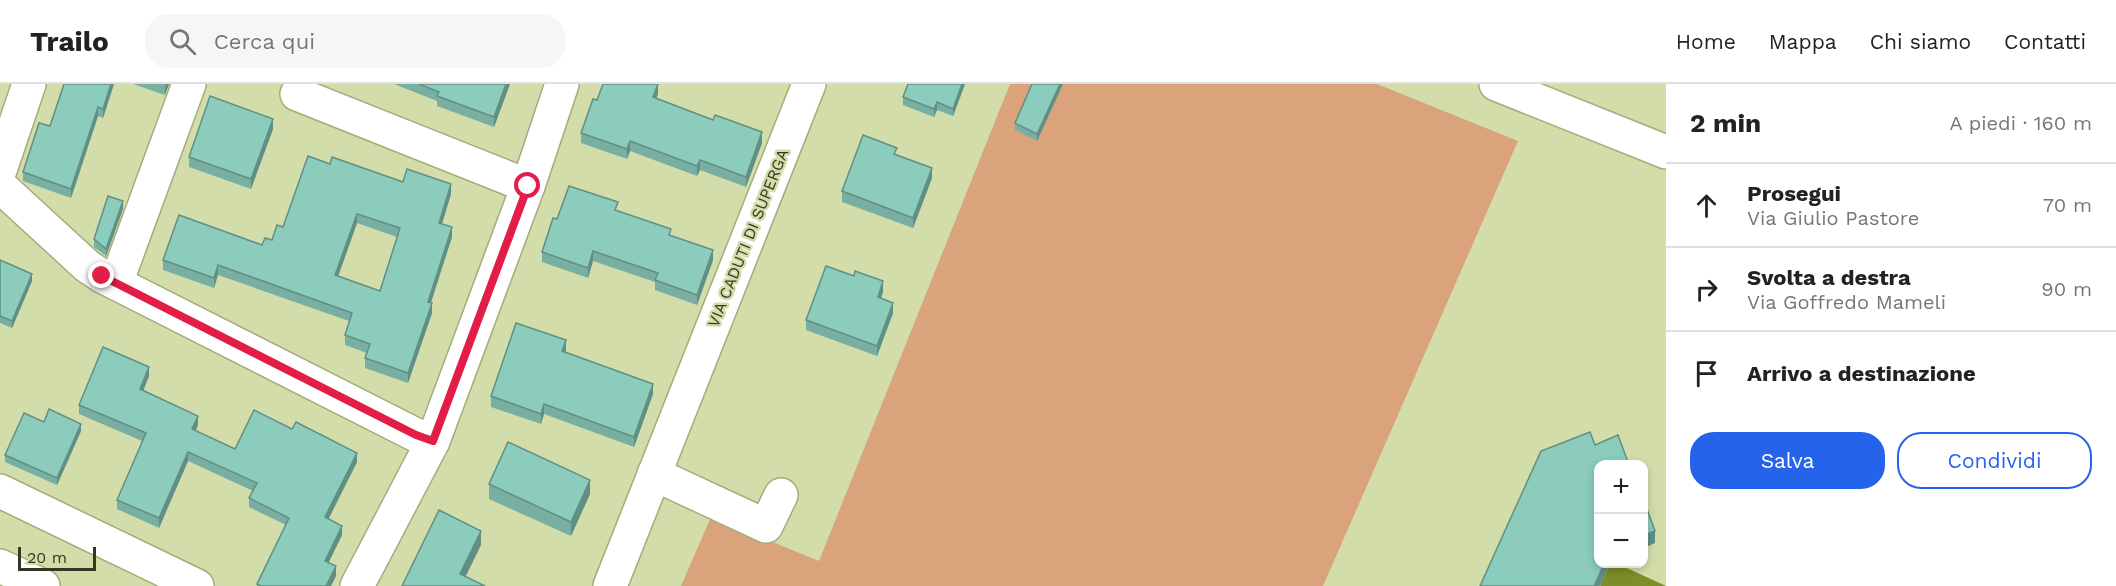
<!DOCTYPE html>
<html lang="it">
<head>
<meta charset="utf-8">
<style>
	body { margin:0; font-family:"Work Sans",sans-serif; background:#f6f6f6; color:#222 }
	.controls { position:absolute; right:18px; bottom:18px; display:grid; overflow:hidden; border-radius:12px; box-shadow:0 3px 9px #0003 }
	.controls button { width:54px; height:54px; display:grid; place-items:center; padding:0; border:0; border-bottom:2px solid #e0e0e0; background:#fff; color:#222; font:30px sans-serif }
	.scale { position:absolute; left:18px; bottom:15px; width:78px; box-sizing:border-box; padding-left:6px; border:3px solid #343823; border-top:0; font-size:16px; line-height:21px; white-space:nowrap; color:#343823; -webkit-text-stroke:4px #d3dda9; paint-order:stroke }
	.stop { position:absolute; width:18px; height:18px; margin:-14px; border:4px solid #e11d48; border-radius:50%; background:#fff }
	.stop.end { background:#e11d48; border-color:#fff; box-shadow:0 2px 6px #0008 }
	.list { margin:0; padding:0; list-style:none }
	h2 { display:flex; justify-content:space-between; align-items:center; height:78px; margin:0; padding:0 24px; font-size:26px }
	h2 small { font-size:20px; font-weight:400; color:#767676 }
	.list li { display:grid; grid-template-columns:39px 1fr auto; gap:18px; align-items:center; box-sizing:border-box; height:84px; padding:0 24px; border-top:2px solid #e0e0e0 }
	.list b { display:block; font-size:22px; white-space:nowrap }
	.list p { margin:0; font-size:20px; white-space:nowrap; color:#767676 }
	.list em { font-size:20px; font-style:normal; color:#767676 }
	.actions { display:flex; gap:12px; padding:18px 24px }
	.actions a { flex:1; padding:14px 0; border:2px solid #2563eb; border-radius:24px; text-align:center; font-size:21px; color:#2563eb }
	.actions .main { background:#2563eb; color:#fff }
	.icon { flex:none; width:33px; height:33px; fill:none; stroke:currentColor; stroke-width:2; stroke-linecap:round; stroke-linejoin:round }
	.map { position:relative; flex:none; width:1666px; height:502px; overflow:hidden }
	header { display:flex; align-items:center; gap:36px; box-sizing:border-box; height:84px; padding:0 30px; background:#fff; border-bottom:2px solid #e0e0e0 }
	header strong { font-size:28px }
	nav { display:flex; gap:33px; margin-inline-start:auto; font-size:21px }
	.search { width:420px; height:54px; background:#f6f6f6; display:flex; align-items:center; gap:15px; box-sizing:border-box; padding:0 21px; border-radius:24px; color:#767676; font-size:22px }
	main { display:flex }
	aside { flex:1; background:#fff }
	.map>svg:first-child { display:block }
	.green { fill:#daa37b }
	.water { fill:#7f8d28 }
	.lines { fill:none; stroke-linecap:round; stroke-linejoin:round }
	.minor-casing { stroke:#a3ad7b; stroke-width:36 }
	.minor { stroke:#fff; stroke-width:33 }
	.wall { fill:#78afa2; fill-rule:evenodd }
	.shaded-wall { fill:#618f84 }
	.building { fill:#8bccbc; stroke:#618f84; stroke-width:1.5; fill-rule:evenodd }
	.route { stroke:#e11d48; stroke-width:8 }
	.labels { text-anchor:middle; dominant-baseline:central; stroke-width:5; stroke-linejoin:round; paint-order:stroke }
	.street-label { font-size:16px; fill:#343823; stroke:#d3dda9 }
</style>
</head>
<body>
<header>
<strong>Trailo</strong>
<div class="search"><svg class="icon" aria-label="search" viewBox="0 0 24 24"><circle cx="10" cy="10" r="6"/><path d="M15 15l6 6"/></svg>Cerca qui</div>
<nav><a>Home</a><a>Mappa</a><a>Chi siamo</a><a>Contatti</a></nav>
</header>
<main>
<div class="map">
<svg width="1666" height="502" viewBox="0 0 1666 502">
	<rect width="100%" height="100%" fill="#d3dda9"/>
	<path class="green" d="M1010 0H1377L1518 57 1323 502H681L711 433 819 477Z"/>
	<path class="water" d="M1610 480H1618L1666 502H1600Z"/>
	<g class="lines">
		<g class="minor-casing">
			<g id="minor">
				<path d="M1496 0 1666 68"/>
				<path d="M297 10 528 102"/>
				<path d="M0 86 29 0"/>
				<path d="M0 102 87 182 102 192 416 351 433 357"/>
				<path d="M116 199 189 0"/>
				<path d="M654 390 766 442 781 411"/>
				<path d="M0 407 197 502"/>
				<path d="M0 482 43 502"/>
				<path d="M357 502 433 357 528 102 562 0"/>
				<path d="M610 502 809 0"/>
			</g>
		</g>
		<use href="#minor" class="minor"/>
	</g>
	<g class="wall">
		<path d="M64 0H114L103 34 98 32 71 114 23 97V88L50 42Z"/>
		<path d="M133 0H169L165 11Z"/>
		<path d="M394 0H510L494 43 437 22V17Z"/>
		<path d="M908 0H965L953 32 937 26 934 33 903 21V13Z"/>
		<path d="M1063 0 1037 57 1015 46V39Z"/>
		<path d="M658 10 656 14 762 59 746 103 700 86 697 92 630 67 627 75 581 59V49L597 16Z"/>
		<path d="M273 45 251 105 189 83V73Z"/>
		<path d="M897 71 932 94 913 144 842 118V107Z"/>
		<path d="M330 80 451 110 442 140 452 153 430 219 432 229 408 299 365 284V274L367 269 345 261V251L349 237 218 191 214 204 163 186V176L262 161 272 156 283 143ZM357 139 397 153 380 207 338 192Z"/>
		<path d="M123 125 106 172 94 163V155Z"/>
		<path d="M618 127 671 152 713 176 697 221 655 206V198L593 177 588 194 542 178V168L557 135Z"/>
		<path d="M0 176 32 197 12 244 0 239Z"/>
		<path d="M883 208 881 214 893 229 877 272 806 246V236Z"/>
		<path d="M566 266 565 268 653 310 634 363 544 330 541 340 491 323V312Z"/>
		<path d="M149 292 143 307 198 341 195 347 235 365 357 378 328 435 342 451 328 479 336 492 331 502H257V500L286 441 249 423V414L253 407 188 377 159 444 117 425V416L142 357 79 330V321Z"/>
		<path d="M44 338 81 347 57 401 5 378V371Z"/>
		<path d="M489 400 590 410 571 452 489 415Z"/>
	</g>
	<g class="shaded-wall">
		<path d="M111 0H114L103 34V25Z"/>
		<path d="M166 0H169L165 11V2Z"/>
		<path d="M506 0H510L494 43V33Z"/>
		<path d="M658 0V10L653 23V13Z"/>
		<path d="M962 0H965L953 32V25Z"/>
		<path d="M1060 0H1063L1037 57V50Z"/>
		<path d="M937 18V26L934 33V25Z"/>
		<path d="M98 23V32L71 114V105Z"/>
		<path d="M273 35V45L251 105V95Z"/>
		<path d="M762 48V59L746 103V93Z"/>
		<path d="M630 57V67L627 75V65Z"/>
		<path d="M700 76V86L697 92V82Z"/>
		<path d="M932 84V94L913 144V134Z"/>
		<path d="M451 100V110L439 149V139Z"/>
		<path d="M123 117V125L106 172V165Z"/>
		<path d="M357 130V139L335 201V191Z"/>
		<path d="M452 143V153L428 228V218Z"/>
		<path d="M713 166V176L697 221V211Z"/>
		<path d="M593 167V177L588 194V184Z"/>
		<path d="M218 181V191L214 204V194Z"/>
		<path d="M32 190V197L12 244V237Z"/>
		<path d="M883 197V208L878 223V213Z"/>
		<path d="M432 219V229L408 299V289Z"/>
		<path d="M893 219V229L877 272V262Z"/>
		<path d="M566 256V266L562 277V267Z"/>
		<path d="M149 283V292L140 315V305Z"/>
		<path d="M653 300V310L634 363V353Z"/>
		<path d="M544 320V330L541 340V330Z"/>
		<path d="M198 332V341L192 355V345Z"/>
		<path d="M81 340V347L57 401V394Z"/>
		<path d="M188 368V377L159 444V434Z"/>
		<path d="M357 369V378L325 442V433Z"/>
		<path d="M590 396V410L571 452V438Z"/>
		<path d="M342 442V451L325 486V477Z"/>
		<path d="M481 447V461L461 502 460 490Z"/>
		<path d="M1655 447V459L1644 464V451Z"/>
		<path d="M1604 480H1610L1600 502H1594Z"/>
		<path d="M336 482V492L331 502H326Z"/>
	</g>
	<g class="building">
		<path d="M64 0H111L103 25 98 23 71 105 23 88 39 39 50 42Z"/>
		<path d="M419 0H506L494 33 437 12 439 8Z"/>
		<path d="M603 0H658L653 13 713 36 715 31 762 48 746 93 700 76 697 82 630 57 627 65 581 49 593 15 597 16Z"/>
		<path d="M908 0H962L953 25 937 18 934 25 903 13Z"/>
		<path d="M1032 0H1060L1037 50 1015 39Z"/>
		<path d="M210 12 273 35 251 95 189 73Z"/>
		<path d="M863 51 897 64 894 70 932 84 913 134 842 107Z"/>
		<path d="M308 72 330 80 332 73 403 98 407 85 451 100 439 139 452 143 428 218 432 219 408 289 365 274 370 260 345 251 352 229 218 181 214 194 163 176 179 131 262 161 265 154 272 156 277 141 283 143ZM357 130 400 144 380 207 335 191Z"/>
		<path d="M569 102 618 118 615 126 671 145 669 151 713 166 697 211 655 196 658 189 593 167 588 184 542 168 553 134 557 135Z"/>
		<path d="M108 112 123 117 106 165 94 155Z"/>
		<path d="M0 176 32 190 12 237 0 232Z"/>
		<path d="M826 182 854 192 855 187 883 197 878 213 893 219 877 262 806 236Z"/>
		<path d="M516 239 566 256 562 267 653 300 634 353 544 320 541 330 491 312Z"/>
		<path d="M103 263 149 283 140 305 198 332 192 345 235 365 254 326 292 345 296 338 357 369 325 433 342 442 325 477 336 482 326 502H261L257 500 289 434 249 414 257 399 188 368 159 434 117 416 146 349 79 321Z"/>
		<path d="M49 325 81 340 57 394 5 371 24 329 44 338Z"/>
		<path d="M1590 348 1595 361 1618 351 1629 381H1599V480H1604L1594 502H1480L1541 367Z"/>
		<path d="M508 358 590 396 571 438 489 400Z"/>
		<path d="M1644 417 1655 447 1644 451Z"/>
		<path d="M439 426 481 447 460 490 485 502H402Z"/>
	</g>
	<g class="lines">
		<path class="route" d="M102 192 416 351 433 357 528 102"/>
	</g>
	<g class="labels">
		<g class="street-label">
			<text transform="translate(748 154) rotate(-68)">VIA CADUTI DI SUPERGA</text>
		</g>
	</g>
</svg>
<div class="controls">
<button>+</button>
<button>−</button>
</div>
<div class="scale">20 m</div>
<div class="stop" style="left:528px;top:102px"></div>
<div class="stop end" style="left:102px;top:192px"></div>
</div>
<aside>
<h2>2 min<small>A piedi · 160 m</small></h2>
<ul class="list">
<li><svg class="icon" aria-label="ahead" viewBox="0 0 24 24"><path d="M12 20V5M6 11l6-6 6 6"/></svg><div><b>Prosegui</b><p>Via Giulio Pastore</p></div><em>70 m</em></li>
<li><svg class="icon" aria-label="right" viewBox="0 0 24 24"><path d="M7 20v-9h11M14 6l5 5-5 5"/></svg><div><b>Svolta a destra</b><p>Via Goffredo Mameli</p></div><em>90 m</em></li>
<li><svg class="icon" aria-label="arrive" viewBox="0 0 24 24"><path d="M6 21V4h12l-3 4 3 4H6"/></svg><div><b>Arrivo a destinazione</b></div></li>
</ul>
<div class="actions"><a class="main">Salva</a><a>Condividi</a></div>
</aside>
</main>
</body>
</html>
